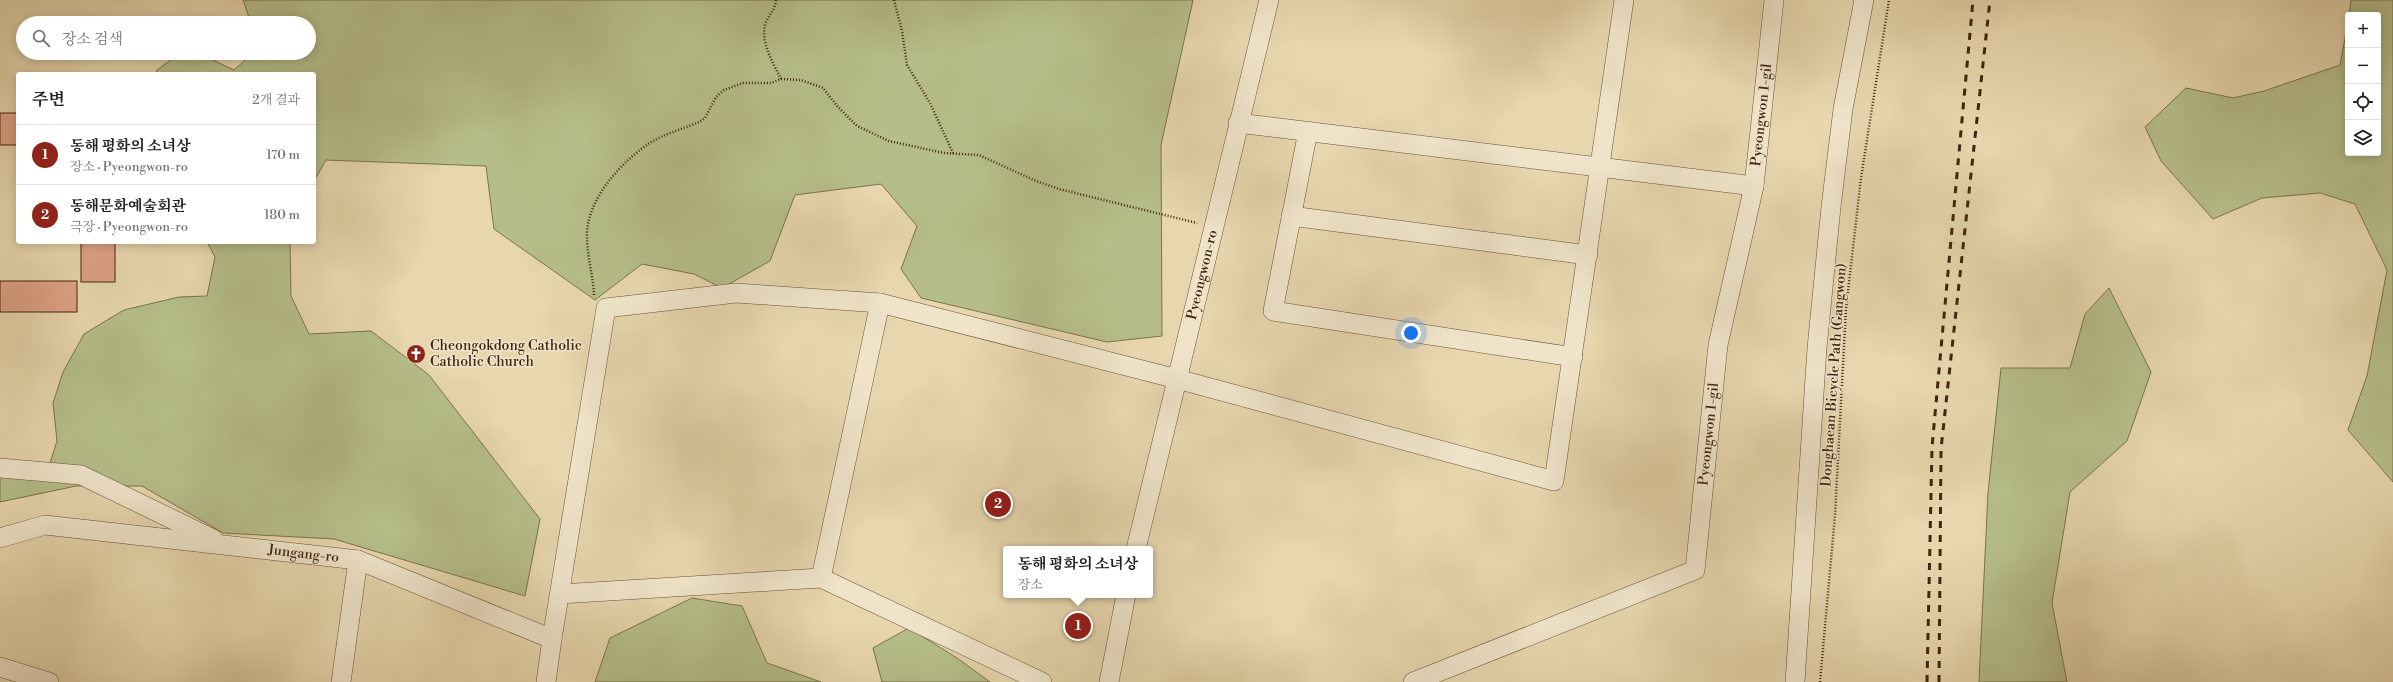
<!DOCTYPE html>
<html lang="ko">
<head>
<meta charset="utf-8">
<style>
	body { margin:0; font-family:"Libre Bodoni","Noto Serif KR",serif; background:#f2f2f2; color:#202124 }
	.controls { position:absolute; right:12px; top:12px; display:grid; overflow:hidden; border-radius:4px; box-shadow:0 2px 10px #0003 }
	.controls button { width:36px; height:36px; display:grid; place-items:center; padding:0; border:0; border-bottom:1px solid #e0e0e0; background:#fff; color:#202124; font:20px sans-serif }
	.you { position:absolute; left:1411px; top:333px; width:14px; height:14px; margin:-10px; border:3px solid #fff; border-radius:50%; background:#1a73e8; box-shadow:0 0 0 6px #1a73e833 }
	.badge { display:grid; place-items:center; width:26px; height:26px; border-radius:50%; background:#8f2418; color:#fff; font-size:13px; font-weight:700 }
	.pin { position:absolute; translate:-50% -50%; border:2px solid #fff; box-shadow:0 1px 4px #0006 }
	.popup { position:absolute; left:1003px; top:546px; width:150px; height:52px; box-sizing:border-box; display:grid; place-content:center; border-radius:4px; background:#fff; filter:drop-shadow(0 1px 3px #0005); font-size:13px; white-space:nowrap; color:#757577 }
	.popup b { font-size:15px; color:#202124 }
	.popup::after { content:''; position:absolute; left:50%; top:100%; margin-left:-8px; border:8px solid transparent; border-top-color:#fff }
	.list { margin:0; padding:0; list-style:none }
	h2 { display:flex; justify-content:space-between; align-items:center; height:52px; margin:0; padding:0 16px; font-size:17px }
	h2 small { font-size:13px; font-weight:400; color:#757577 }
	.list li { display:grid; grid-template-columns:26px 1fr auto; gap:12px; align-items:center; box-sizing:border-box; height:60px; padding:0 16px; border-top:1px solid #e0e0e0 }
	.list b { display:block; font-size:15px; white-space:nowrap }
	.list p { margin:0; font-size:13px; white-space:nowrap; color:#757577 }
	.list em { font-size:13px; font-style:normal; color:#757577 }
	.icon { flex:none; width:22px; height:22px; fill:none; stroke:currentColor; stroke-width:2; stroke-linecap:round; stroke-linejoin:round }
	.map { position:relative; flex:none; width:2393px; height:682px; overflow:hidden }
	.search { position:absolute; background:#fff; box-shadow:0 2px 10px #0003; left:16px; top:16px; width:300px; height:44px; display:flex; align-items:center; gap:10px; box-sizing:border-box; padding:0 14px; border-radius:22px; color:#757577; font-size:15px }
	.panel { position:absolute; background:#fff; box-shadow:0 2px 10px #0003; left:16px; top:72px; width:300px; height:172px; border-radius:4px }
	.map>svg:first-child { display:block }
	.green { fill:#b5be8a; stroke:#7c724c }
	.building { fill:#dea286; stroke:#42250f }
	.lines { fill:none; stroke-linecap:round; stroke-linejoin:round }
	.minor-casing { stroke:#6b5137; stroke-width:20 }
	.path { stroke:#42250f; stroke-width:2.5; stroke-dasharray:1 2; stroke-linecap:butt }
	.minor { stroke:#efe4ca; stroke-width:19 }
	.rail { stroke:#42250f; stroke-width:3; stroke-dasharray:7 7; stroke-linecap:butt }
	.labels { text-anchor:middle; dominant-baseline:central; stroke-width:3; stroke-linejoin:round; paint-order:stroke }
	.street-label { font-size:14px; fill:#42250f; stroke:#efe4ca }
	.poi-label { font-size:14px; fill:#42250f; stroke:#efe4ca; text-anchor:start }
</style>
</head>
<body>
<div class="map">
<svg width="2393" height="682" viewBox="0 0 2393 682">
	<rect width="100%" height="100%" fill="#e7d6ae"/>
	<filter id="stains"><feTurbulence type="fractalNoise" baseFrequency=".005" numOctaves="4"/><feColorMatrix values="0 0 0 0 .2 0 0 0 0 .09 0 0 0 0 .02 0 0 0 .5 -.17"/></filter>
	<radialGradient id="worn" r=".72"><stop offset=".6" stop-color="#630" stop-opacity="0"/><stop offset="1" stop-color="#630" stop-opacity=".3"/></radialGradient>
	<g class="green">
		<path d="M243 0H1193L1161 145 1162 336 1107 342 921 298 901 269 917 226 881 184 795 195 770 261 722 288 694 274 642 264 595 300 494 229 486 166 326 160 314 181V74H156L157 70 180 53H198L234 70 253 53H309V23H251Z"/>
		<path d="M2351 0H2393V482L2348 430 2367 376 2387 270 2355 204 2320 193 2262 198 2213 219 2161 161 2145 127 2186 88 2233 98 2264 91 2340 65 2348 22V153H2378V15H2349Z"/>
		<path d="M207 242H290L291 296 309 334 371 331 429 375 540 519 525 596 334 539 223 533 142 486H76L0 502V460L49 466 57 441 53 403 63 372 84 334 124 310 179 297 207 296 215 257Z"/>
		<path d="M2109 288 2151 372 2127 441 2070 492 2052 603 2067 682H1979L1988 493 2001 368H2070L2085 314Z"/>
		<path d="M692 598 742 606 767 663 821 682H595L610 638Z"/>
		<path d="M909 628 957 658 990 682H882L873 648Z"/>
	</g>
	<g class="building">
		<rect x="0" y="113" width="18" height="32"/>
		<rect x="81" y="242" width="34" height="40"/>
		<rect x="0" y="281" width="77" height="31"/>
	</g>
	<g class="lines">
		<g class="minor-casing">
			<g id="minor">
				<path d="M1238 123 1754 186"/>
				<path d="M1308 131 1273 311 1573 357"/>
				<path d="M1291 216 1588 255"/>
				<path d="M0 468 81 475 213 539"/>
				<path id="s1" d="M0 538 45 525 358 560 552 639 546 682"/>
				<path id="s2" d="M1136 549 1269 0"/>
				<path d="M821 578 880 303"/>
				<path d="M560 594 821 578 1042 682"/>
				<path d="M552 639 606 308 736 293 880 303 1177 379 1554 481 1624 0"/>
				<path d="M0 667 49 682"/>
				<path d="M341 682 358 560"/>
				<path d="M1109 682 1126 595"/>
				<path id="s3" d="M1413 682 1695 570 1718 345 1754 186 1774 0"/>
				<path d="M1795 682 1817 348 1831 207 1843 109 1864 0"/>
			</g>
		</g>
		<g class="path">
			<path d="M776 0C775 10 770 13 766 22 759 40 773 63 781 79"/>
			<path d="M894 0 902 31 907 65 930 103 953 153"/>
			<path d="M594 295C593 274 586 252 587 231 590 196 621 163 648 144 663 134 683 129 699 122L705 118 716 97 724 90 743 83H771L781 79 801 80 823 88 838 107 857 126 889 141 944 153 979 155 1036 181 1059 189 1197 223"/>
			<path d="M1820 682 1835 515 1846 309 1861 178 1889 0"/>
		</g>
		<use href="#minor" class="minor"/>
		<g class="rail">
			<path d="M1927 682 1932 447 1973 0"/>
			<path d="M1939 682 1941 449 1990 0"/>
		</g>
	</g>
	<defs>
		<g id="church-disc" transform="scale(1)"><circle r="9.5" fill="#8f2418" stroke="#efe4ca"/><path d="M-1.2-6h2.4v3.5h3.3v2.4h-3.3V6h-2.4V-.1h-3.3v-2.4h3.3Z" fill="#fff"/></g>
	</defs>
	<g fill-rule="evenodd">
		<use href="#church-disc" x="416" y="354"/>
	</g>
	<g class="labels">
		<g class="street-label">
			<text stroke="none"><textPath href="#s3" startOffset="764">Pyeongwon 1-gil</textPath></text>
			<text stroke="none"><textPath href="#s2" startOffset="282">Pyeongwon-ro</textPath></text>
			<text transform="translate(1834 375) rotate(-86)">Donghaean Bicycle Path (Gangwon)</text>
			<text stroke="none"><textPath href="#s3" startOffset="440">Pyeongwon 1-gil</textPath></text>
			<text stroke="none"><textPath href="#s1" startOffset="307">Jungang-ro</textPath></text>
		</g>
		<g class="poi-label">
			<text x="430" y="346">Cheongokdong Catholic<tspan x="430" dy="16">Catholic Church</tspan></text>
		</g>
	</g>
	<rect width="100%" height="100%" filter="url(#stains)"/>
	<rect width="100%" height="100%" fill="url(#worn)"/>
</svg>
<div class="controls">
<button>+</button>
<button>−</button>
<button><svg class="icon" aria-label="locate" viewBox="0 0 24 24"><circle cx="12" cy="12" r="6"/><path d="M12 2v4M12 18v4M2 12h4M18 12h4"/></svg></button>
<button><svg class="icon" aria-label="layers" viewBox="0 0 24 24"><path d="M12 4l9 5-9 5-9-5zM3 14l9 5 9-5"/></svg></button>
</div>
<div class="you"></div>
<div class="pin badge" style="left:1078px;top:626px">1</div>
<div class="popup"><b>동해 평화의 소녀상</b>장소</div>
<div class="pin badge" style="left:998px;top:504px">2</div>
<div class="search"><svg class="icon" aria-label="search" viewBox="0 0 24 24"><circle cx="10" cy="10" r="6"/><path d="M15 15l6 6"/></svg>장소 검색</div>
<section class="panel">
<h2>주변<small>2개 결과</small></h2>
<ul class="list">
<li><span class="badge">1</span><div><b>동해 평화의 소녀상</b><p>장소 · Pyeongwon-ro</p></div><em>170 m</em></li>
<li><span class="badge">2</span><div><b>동해문화예술회관</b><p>극장 · Pyeongwon-ro</p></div><em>180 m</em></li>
</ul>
</section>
</div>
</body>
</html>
